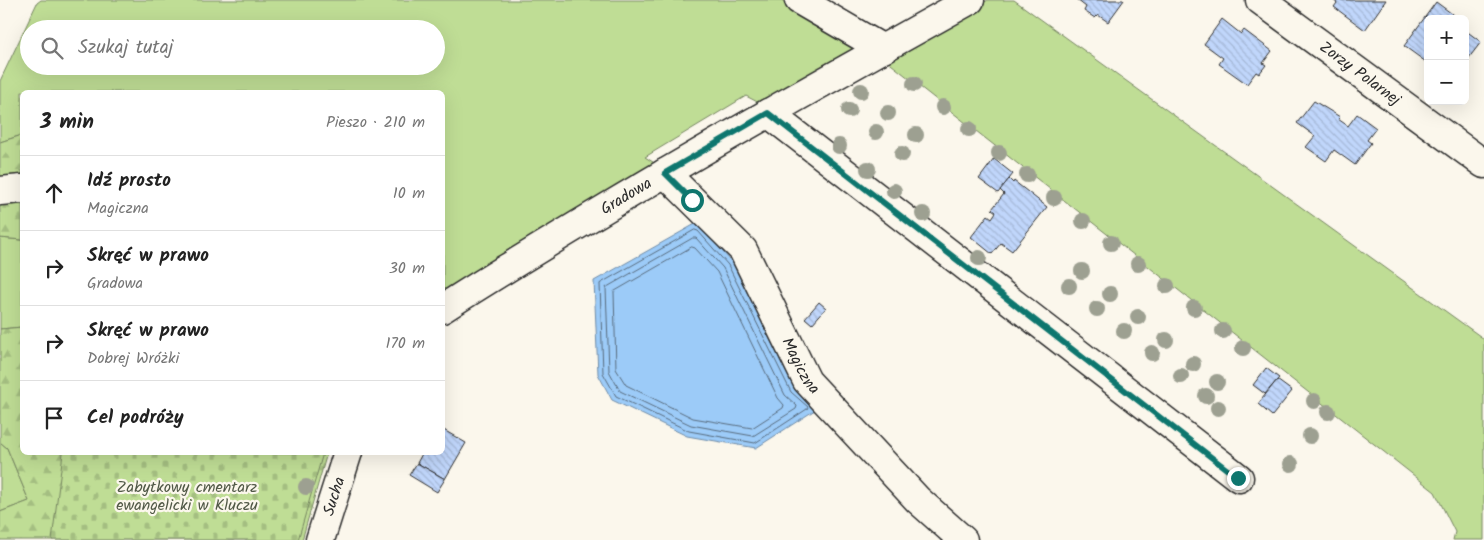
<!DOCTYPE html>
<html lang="pl">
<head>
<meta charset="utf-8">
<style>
	body { margin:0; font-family:Kalam,sans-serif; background:#f2f2f2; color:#222 }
	.controls { position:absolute; right:15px; top:15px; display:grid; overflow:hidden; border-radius:8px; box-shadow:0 5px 20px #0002 }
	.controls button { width:45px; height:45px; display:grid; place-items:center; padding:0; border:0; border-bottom:1px solid #e0e0e0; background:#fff; color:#222; font:25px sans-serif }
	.stop { position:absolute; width:15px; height:15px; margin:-11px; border:4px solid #0f766e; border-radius:50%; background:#fff }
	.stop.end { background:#0f766e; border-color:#fff; box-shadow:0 1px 5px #0008 }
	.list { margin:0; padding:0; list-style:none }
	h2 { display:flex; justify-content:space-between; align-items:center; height:65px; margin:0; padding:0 20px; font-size:21px }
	h2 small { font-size:16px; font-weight:400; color:#767676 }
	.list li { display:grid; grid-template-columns:32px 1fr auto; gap:15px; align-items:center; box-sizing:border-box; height:75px; padding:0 20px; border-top:1px solid #e0e0e0 }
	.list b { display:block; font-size:19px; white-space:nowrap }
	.list p { margin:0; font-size:16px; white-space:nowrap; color:#767676 }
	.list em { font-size:16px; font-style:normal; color:#767676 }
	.icon { flex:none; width:28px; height:28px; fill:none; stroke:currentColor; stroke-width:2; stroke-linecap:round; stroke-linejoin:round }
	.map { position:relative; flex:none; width:1484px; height:540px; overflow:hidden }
	.search { position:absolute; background:#fff; box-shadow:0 5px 20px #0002; left:20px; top:20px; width:425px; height:55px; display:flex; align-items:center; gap:12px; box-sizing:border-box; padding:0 18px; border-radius:28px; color:#767676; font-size:19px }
	.panel { position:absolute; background:#fff; box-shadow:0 5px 20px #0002; left:20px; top:90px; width:425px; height:365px; border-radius:8px }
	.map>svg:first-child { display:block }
	.grass { fill:#bfdd95; stroke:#758460; fill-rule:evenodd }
	.forest { fill:url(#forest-firs); stroke:#758460 }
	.cemetery { fill:url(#cemetery-stones); stroke:#758460 }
	.water { fill:#9ccbf8; stroke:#6f8ba6 }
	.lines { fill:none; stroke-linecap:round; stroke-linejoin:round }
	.shore { stroke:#586b7d; stroke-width:1 }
	.building { fill:url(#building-back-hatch); stroke:#2b2b2b }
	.minor-casing { stroke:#2b2b2b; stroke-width:31 }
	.minor { stroke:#fbf7ec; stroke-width:28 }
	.tree { fill:#9da091 }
	.route { stroke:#0f766e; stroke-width:6 }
	.labels { text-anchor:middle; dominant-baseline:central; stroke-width:4.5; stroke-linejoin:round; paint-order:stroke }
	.street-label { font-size:16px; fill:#2b2b2b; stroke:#fbf7ec }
	.park-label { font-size:16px; fill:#505846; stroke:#fbf7ec }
</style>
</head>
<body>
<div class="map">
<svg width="1484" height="540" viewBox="0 0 1484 540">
	<defs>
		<pattern id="forest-firs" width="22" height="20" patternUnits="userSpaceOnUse" patternTransform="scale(1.25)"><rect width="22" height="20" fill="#bfdd95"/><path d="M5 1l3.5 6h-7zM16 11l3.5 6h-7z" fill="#a4be81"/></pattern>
		<pattern id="cemetery-stones" width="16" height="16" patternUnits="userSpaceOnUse" patternTransform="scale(1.25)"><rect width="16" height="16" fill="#bfdd95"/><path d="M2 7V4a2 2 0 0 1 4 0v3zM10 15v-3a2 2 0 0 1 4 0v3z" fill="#a4be81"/></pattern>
		<pattern id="building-back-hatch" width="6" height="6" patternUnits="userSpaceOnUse" patternTransform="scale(1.25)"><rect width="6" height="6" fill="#c0d6fb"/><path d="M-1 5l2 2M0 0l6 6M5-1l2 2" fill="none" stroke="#a5b8d7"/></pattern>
	</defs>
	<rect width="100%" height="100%" fill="#fbf7ec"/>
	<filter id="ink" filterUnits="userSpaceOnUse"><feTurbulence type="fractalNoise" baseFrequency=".02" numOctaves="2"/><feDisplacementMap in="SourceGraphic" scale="10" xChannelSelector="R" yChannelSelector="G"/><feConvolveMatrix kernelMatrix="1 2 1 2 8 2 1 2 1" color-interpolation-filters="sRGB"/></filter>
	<g filter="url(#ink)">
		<g class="grass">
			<path d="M41 0H786L867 48 767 107 746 96 645 157 664 169 443 291 442 92H22V135L0 142V81L37 3ZM29 29H436V66H29Z"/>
			<path d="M988 0H1014L1484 339V540H1453L1455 532 1435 492 882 57Z"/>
			<path d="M0 238 22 240V327L0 329Z"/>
			<path d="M0 442 7 448 29 501 0 512Z"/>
		</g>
		<g class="forest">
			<path d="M22 135V240L0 238V142Z"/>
			<path d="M22 327V452L327 453 302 540H0V512L29 501 7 448 0 442V329Z"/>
		</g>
		<path class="cemetery" d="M63 453V452L323 453 298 540H52Z"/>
		<path class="water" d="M697 223 732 262 795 390 818 408 756 448 687 436 612 400 598 374 594 281Z"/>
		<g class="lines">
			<g class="shore">
				<path d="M695 230 698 231 728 265 791 392 808 407 807 409 755 443 689 431 616 396 603 373 600 284Z"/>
				<path d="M693 238H696L723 268 785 395 797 406 796 409 753 436 691 425 620 391 609 371 606 288Z"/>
				<path d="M692 247 695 248 717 272 778 398 784 405 783 408 752 428 693 418 626 385 616 369 614 292Z"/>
			</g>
		</g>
		<g class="building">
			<path d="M1077 0H1124L1108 22 1098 15 1095 18 1084 11 1086 7Z"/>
			<path d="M1333 0H1386L1365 30 1334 7 1337 3Z"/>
			<path d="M1436 2 1459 19H1428V60L1426 62 1404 46Z"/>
			<path d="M1222 19 1241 34 1244 30 1272 51 1263 63 1266 65 1259 74 1256 72 1247 84 1219 64 1223 58 1204 44Z"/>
			<path d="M1465 30 1481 42 1465 63Z"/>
			<path d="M1314 101 1340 117 1338 119 1348 126 1357 114 1376 128 1367 140 1371 143 1355 165 1334 150 1326 161 1306 147 1315 136 1297 123Z"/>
			<path d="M994 159 1013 174 998 193 979 179Z"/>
			<path d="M1009 179 1013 183 1014 181 1047 207 1012 251 1001 243 992 254 971 237 988 215 992 218 996 212 992 209 1004 194 1000 190Z"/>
			<path d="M819 302 826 308 812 324 805 318Z"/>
			<path d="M1266 368 1279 378 1265 394 1253 385Z"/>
			<path d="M1277 380 1292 391 1272 416 1258 404Z"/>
			<path d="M442 429 466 443 445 479 417 463 423 452H442Z"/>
			<path d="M417 463 445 479 437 492 409 475Z"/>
		</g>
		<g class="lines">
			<g class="minor-casing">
				<g id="minor">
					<path d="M799 0 883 49"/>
					<path id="s1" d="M1260 0 1484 164"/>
					<path d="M768 113 1239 478"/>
					<path id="s2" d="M665 173 743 250 807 381 918 500 963 540"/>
					<path d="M0 191 22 189"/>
					<path id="s3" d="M442 309C496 274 551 241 606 208 726 136 848 68 970 0"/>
					<path id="s4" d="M320 540 348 452"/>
				</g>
			</g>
			<use href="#minor" class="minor"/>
		</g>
		<g class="tree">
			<circle cx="914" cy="84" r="8"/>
			<circle cx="861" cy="91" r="8"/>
			<circle cx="943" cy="107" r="8"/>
			<circle cx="849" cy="110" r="8"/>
			<circle cx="888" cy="113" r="8"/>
			<circle cx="969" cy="129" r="8"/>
			<circle cx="876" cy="132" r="8"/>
			<circle cx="916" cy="135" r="8"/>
			<circle cx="839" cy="146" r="8"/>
			<circle cx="999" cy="153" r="8"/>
			<circle cx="902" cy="154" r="8"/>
			<circle cx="868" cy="169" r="8"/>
			<circle cx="1027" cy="175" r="8"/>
			<circle cx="894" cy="191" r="8"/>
			<circle cx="1054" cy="198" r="8"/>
			<circle cx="923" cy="214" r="8"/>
			<circle cx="1083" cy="221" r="8"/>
			<circle cx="1111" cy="243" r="8"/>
			<circle cx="979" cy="258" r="8"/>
			<circle cx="1138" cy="264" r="8"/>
			<circle cx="1082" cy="271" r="8"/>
			<circle cx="1069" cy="286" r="8"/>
			<circle cx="1167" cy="286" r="8"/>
			<circle cx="1110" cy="294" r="8"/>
			<circle cx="1194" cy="308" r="8"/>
			<circle cx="1097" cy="309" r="8"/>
			<circle cx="1138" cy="317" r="8"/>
			<circle cx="1124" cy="331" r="8"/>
			<circle cx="1223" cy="331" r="8"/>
			<circle cx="1166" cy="340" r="8"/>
			<circle cx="1243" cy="348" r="8"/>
			<circle cx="1152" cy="353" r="8"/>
			<circle cx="1193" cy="364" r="8"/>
			<circle cx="1181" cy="376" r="8"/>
			<circle cx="1217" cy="382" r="8"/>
			<circle cx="1206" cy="396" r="8"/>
			<circle cx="1314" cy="401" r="8"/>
			<circle cx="1218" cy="408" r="8"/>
			<circle cx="1328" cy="412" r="8"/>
			<circle cx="1310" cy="436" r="8"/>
			<circle cx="1291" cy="464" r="8"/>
			<circle cx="306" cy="487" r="8"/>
		</g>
	</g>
	<g class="lines" filter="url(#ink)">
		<path class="route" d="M692 200 665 173 768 113 1238 478"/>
	</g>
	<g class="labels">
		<g class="street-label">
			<text stroke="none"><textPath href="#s1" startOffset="124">Zorzy Polarnej</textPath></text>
			<text stroke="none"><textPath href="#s3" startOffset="216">Gradowa</textPath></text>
			<text stroke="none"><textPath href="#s2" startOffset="239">Magiczna</textPath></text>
			<text stroke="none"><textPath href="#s4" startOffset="46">Sucha</textPath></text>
		</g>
		<g class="park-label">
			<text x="187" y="487">Zabytkowy cmentarz<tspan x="187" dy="18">ewangelicki w Kluczu</tspan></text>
		</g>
	</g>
</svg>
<div class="controls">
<button>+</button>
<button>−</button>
</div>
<div class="stop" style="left:692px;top:200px"></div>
<div class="stop end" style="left:1238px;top:478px"></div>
<div class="search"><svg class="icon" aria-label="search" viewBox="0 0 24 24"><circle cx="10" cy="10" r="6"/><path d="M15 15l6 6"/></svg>Szukaj tutaj</div>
<section class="panel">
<h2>3 min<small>Pieszo · 210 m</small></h2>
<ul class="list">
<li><svg class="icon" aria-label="ahead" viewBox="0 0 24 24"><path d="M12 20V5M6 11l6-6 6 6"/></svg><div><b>Idź prosto</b><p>Magiczna</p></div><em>10 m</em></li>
<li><svg class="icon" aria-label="right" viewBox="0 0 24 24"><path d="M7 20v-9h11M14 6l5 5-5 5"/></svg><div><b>Skręć w prawo</b><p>Gradowa</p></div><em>30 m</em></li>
<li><svg class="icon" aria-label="right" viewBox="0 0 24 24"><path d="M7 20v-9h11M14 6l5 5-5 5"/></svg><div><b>Skręć w prawo</b><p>Dobrej Wróżki</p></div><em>170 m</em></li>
<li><svg class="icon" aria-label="arrive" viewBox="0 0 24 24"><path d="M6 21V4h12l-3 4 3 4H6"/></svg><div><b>Cel podróży</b></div></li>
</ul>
</section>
</div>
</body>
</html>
